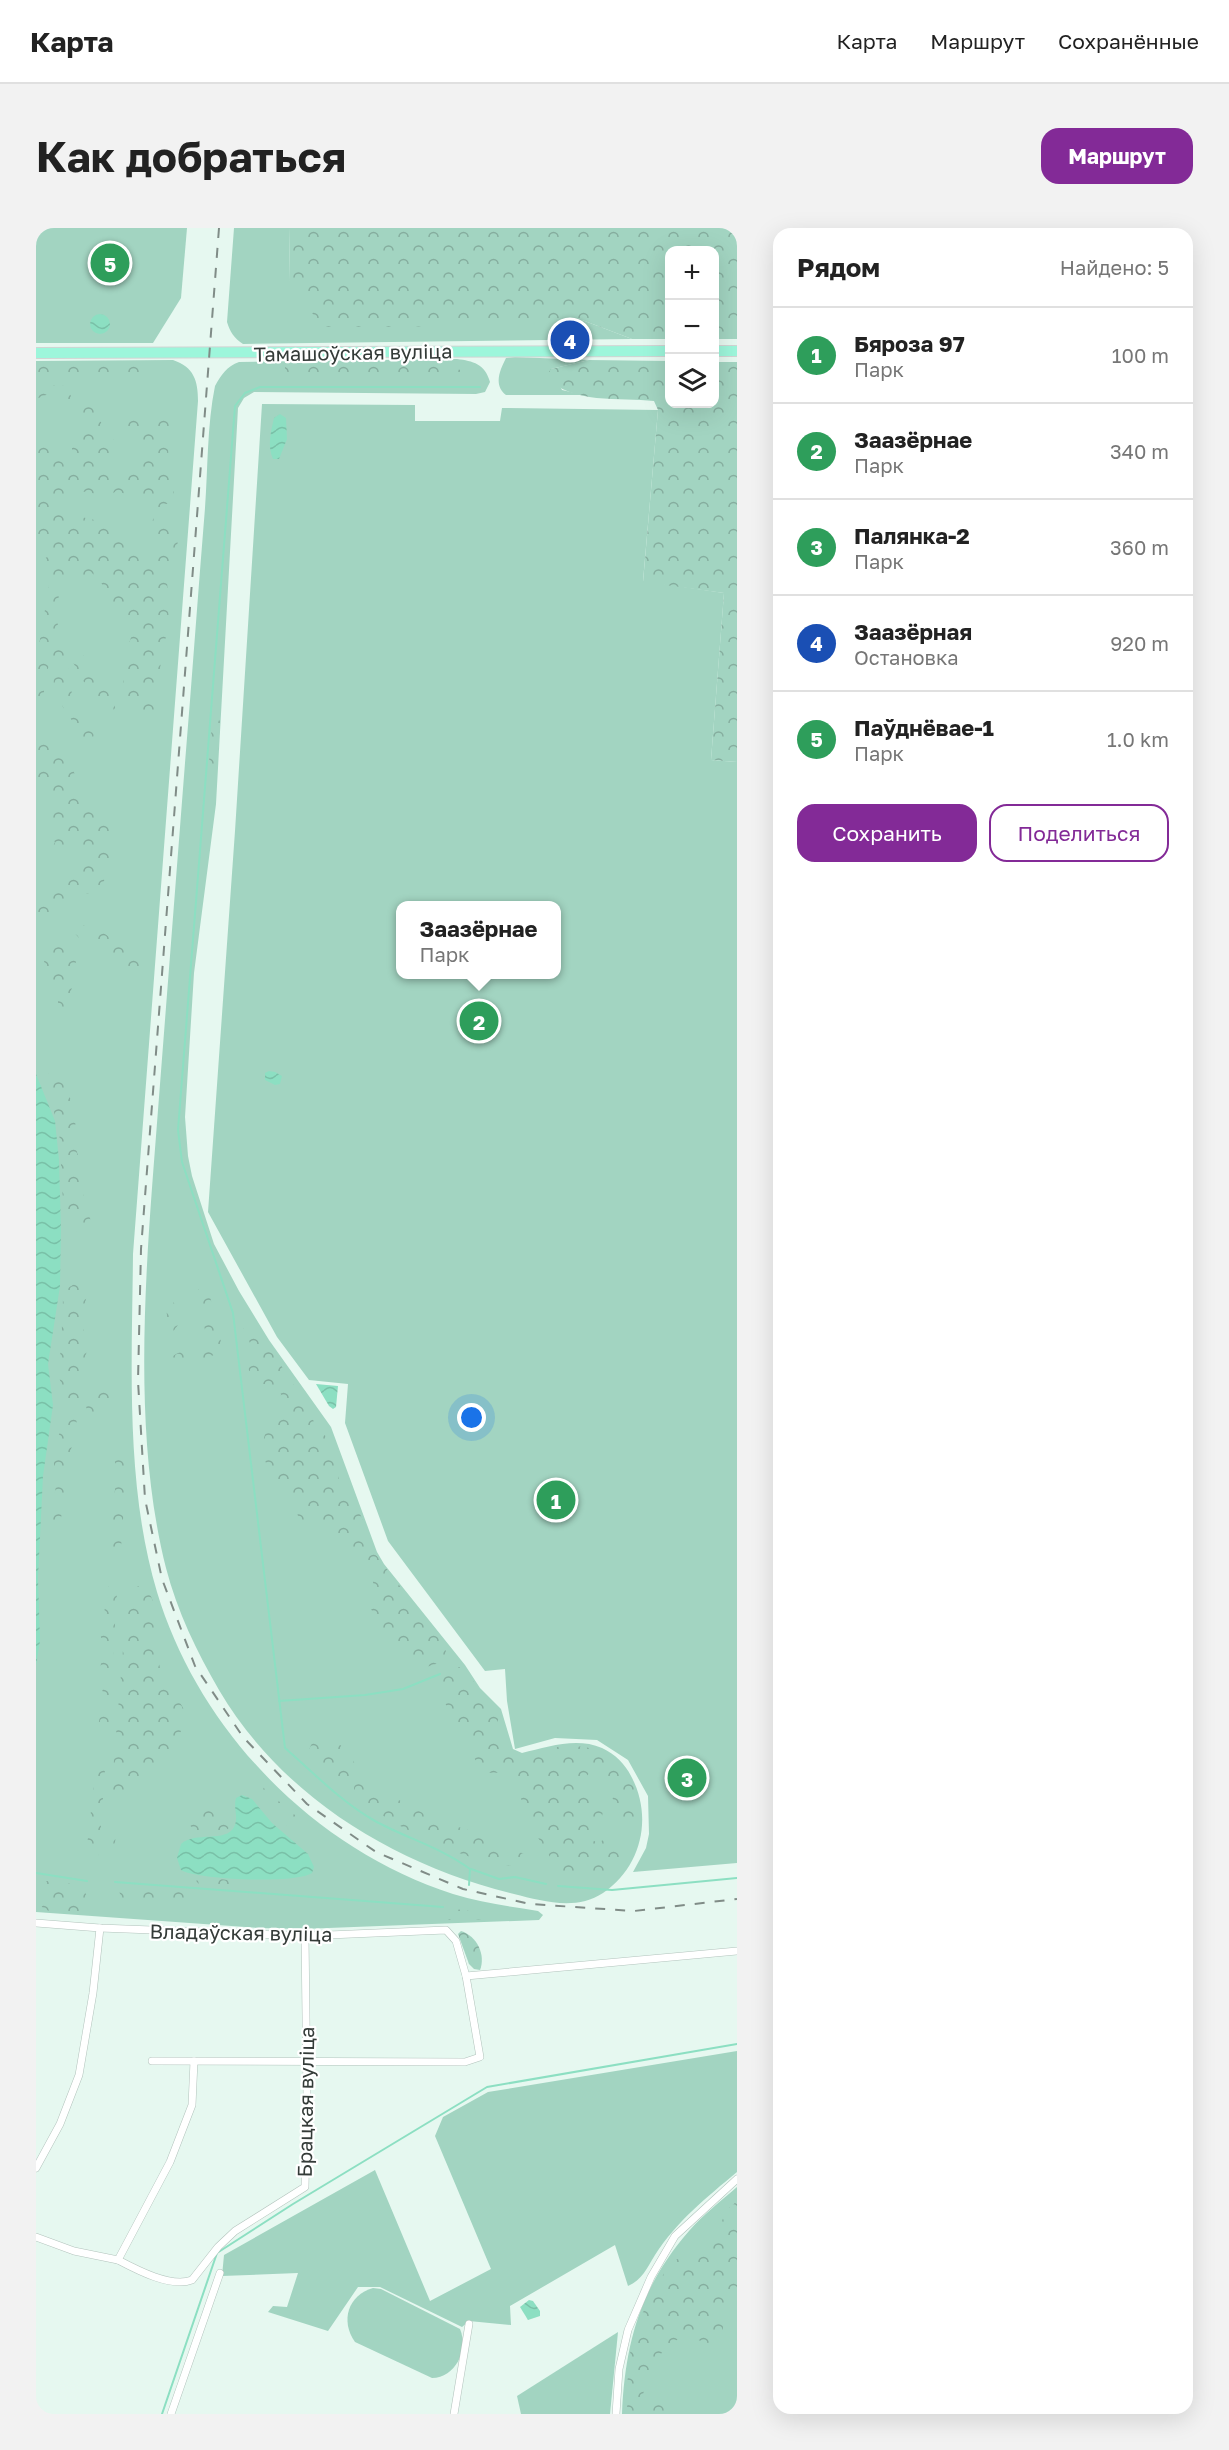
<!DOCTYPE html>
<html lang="ru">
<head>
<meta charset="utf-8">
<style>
	body { margin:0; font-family:"Golos Text",sans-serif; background:#f2f2f2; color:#222 }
	.controls { position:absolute; right:18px; top:18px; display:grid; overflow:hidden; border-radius:12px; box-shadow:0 6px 24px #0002 }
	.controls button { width:54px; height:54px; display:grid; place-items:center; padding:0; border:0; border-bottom:2px solid #e0e0e0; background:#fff; color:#222; font:30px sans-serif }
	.you { position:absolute; left:436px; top:1190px; width:21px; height:21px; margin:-15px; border:4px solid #fff; border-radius:50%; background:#1a73e8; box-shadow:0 0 0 9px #1a73e833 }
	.badge { display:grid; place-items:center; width:39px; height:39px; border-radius:50%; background:#832a97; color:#fff; font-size:20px; font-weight:700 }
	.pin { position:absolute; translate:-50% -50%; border:3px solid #fff; box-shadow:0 2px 6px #0006 }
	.popup { position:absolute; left:360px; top:673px; width:165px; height:78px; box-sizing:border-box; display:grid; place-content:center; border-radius:12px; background:#fff; filter:drop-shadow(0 2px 4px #0005); font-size:20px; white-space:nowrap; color:#767676 }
	.popup b { font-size:22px; color:#222 }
	.popup::after { content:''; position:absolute; left:50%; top:100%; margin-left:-12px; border:12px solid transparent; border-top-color:#fff }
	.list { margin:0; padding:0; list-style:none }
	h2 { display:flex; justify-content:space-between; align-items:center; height:78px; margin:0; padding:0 24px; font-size:26px }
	h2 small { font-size:20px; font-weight:400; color:#767676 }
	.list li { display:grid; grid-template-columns:39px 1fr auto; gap:18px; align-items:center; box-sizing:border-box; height:96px; padding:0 24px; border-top:2px solid #e0e0e0 }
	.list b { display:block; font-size:22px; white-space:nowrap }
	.list p { margin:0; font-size:20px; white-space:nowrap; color:#767676 }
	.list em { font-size:20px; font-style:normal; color:#767676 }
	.actions { display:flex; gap:12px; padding:18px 24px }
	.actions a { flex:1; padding:14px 0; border:2px solid #832a97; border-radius:18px; text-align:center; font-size:21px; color:#832a97 }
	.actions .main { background:#832a97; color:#fff }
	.icon { flex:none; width:33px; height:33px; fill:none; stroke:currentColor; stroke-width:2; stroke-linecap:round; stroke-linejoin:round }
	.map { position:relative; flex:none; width:701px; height:2186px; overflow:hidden; border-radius:18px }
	header { display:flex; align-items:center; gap:36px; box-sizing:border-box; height:84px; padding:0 30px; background:#fff; border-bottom:2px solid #e0e0e0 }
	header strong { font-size:28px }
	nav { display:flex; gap:33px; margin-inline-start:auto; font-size:21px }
	.intro { display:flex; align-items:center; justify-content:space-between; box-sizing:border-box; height:144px; padding:0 36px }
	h1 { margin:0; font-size:42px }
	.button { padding:15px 27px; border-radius:18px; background:#832a97; color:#fff; font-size:21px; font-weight:700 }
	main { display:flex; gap:36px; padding:0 36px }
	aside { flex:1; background:#fff; border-radius:18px; box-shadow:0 6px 24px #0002 }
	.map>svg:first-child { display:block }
	.green { fill:#a2d4c1; fill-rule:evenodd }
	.forest { fill:url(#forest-crowns) }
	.water { fill:url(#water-waves) }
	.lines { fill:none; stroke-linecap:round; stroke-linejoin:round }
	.stream { stroke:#8cdfc2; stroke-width:2 }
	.minor-casing { stroke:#b2c3bc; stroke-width:8 }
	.primary-casing { stroke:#d2d4d3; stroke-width:12 }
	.minor { stroke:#fff; stroke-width:7 }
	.primary { stroke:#9df6db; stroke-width:10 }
	.rail { stroke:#808c87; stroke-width:2; stroke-dasharray:10 10; stroke-linecap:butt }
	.labels { text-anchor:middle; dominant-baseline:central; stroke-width:4.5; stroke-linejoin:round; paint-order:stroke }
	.street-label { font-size:20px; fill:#343b38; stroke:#fff }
</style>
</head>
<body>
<header>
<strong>Карта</strong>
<nav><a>Карта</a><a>Маршрут</a><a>Сохранённые</a></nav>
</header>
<div class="intro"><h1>Как добраться</h1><a class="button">Маршрут</a></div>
<main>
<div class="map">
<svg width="701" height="2186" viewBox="0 0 701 2186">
	<defs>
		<pattern id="forest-crowns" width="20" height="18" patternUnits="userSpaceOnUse" patternTransform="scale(1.5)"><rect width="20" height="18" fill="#a2d4c1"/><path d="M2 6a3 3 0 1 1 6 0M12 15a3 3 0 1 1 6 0" fill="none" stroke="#85ad9e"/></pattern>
		<pattern id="water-waves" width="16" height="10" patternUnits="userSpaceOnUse" patternTransform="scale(1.5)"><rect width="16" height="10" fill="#8cdfc2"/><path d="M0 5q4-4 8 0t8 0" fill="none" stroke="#79c0a7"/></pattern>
	</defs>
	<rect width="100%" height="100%" fill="#e6f8f0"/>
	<g class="green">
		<path d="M0 0H151L145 70 117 115H0Z"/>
		<path d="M198 0H254L253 52 546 92 596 111 207 116C198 110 194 104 191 94Z"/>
		<path d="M479 129 553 132 515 141 526 162 548 167H470C457 157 464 142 470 130Z"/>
		<path d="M421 131C437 133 449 136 454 154L449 164 440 166 218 164 208 170 202 180 180 576 158 745 149 889 152 928 156 948 178 1016 203 1063 233 1112 295 1199 341 1324 348 1336 429 1437 444 1460 465 1481 477 1521 486 1525C512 1519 540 1509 566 1520 579 1526 589 1536 595 1548 617 1588 606 1639 567 1665 540 1683 506 1673 478 1666 359 1637 246 1569 183 1462 161 1424 141 1383 130 1340 94 1198 111 1027 122 882 131 766 140 651 149 535 156 450 162 365 169 280 172 240 171 197 179 158 185 147 191 138 203 134Z"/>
		<path d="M137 132C158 139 162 153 162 173L97 1026C96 1136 89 1257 121 1364 163 1503 278 1621 417 1666 445 1675 473 1678 502 1683L507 1687 503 1692 266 1701 223 1700 0 1684V133Z"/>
		<path d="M226 176 379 177V193H464L466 180 622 182 607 353 688 365 675 532 701 534V1635L597 1644 610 1620 613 1606 612 1568 592 1532 561 1512 519 1510 479 1521 471 1473 469 1441 449 1443 352 1313 309 1195 312 1156 273 1152 241 1109 172 984 199 603ZM365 678H521V746H365Z"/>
		<path d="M701 1823V1944C671 1969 640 1994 619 2027 611 2040 606 2052 592 2058L579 2017 474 2078 475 2097 433 2093 426 2099 344 2059H322L292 2103 232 2084 237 2078 251 2079 262 2045 186 2048 188 2027 339 1942 394 2073 455 2041 399 1908 407 1889 452 1864Z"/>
		<path d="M701 1959V2186H586C589 2114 605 2058 653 2003 667 1987 685 1973 701 1959Z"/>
		<path d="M337 2060 345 2061 424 2101C433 2122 419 2150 396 2150L319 2114C304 2093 312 2067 337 2060Z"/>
		<path d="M582 2104 574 2186H485L481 2168Z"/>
	</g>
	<g class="forest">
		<path d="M254 0H701V111H679L678 22H634L633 111H596L546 92 373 99H286L253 52Z"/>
		<path d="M553 132 633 133 634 176H678L679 134H701V534L675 532 688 365 607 354 622 182 618 173C585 169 534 177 510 148L515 141Z"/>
		<path d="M0 135H100L114 137 122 143 121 150 114 152 101 147 87 151 7 145 2 149 1 153 4 157 31 158 36 171 52 174 59 178 69 205 84 217 83 223 72 230 74 238 78 242C103 245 114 222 104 202L83 199 79 194 80 189 109 192 124 182 133 191 132 240 138 264 134 274 112 286 107 279 109 268 102 263 90 266 80 263 71 270C59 266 48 261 36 265 30 272 30 282 37 287L67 294 79 300 91 315 115 327 123 326 127 319 125 312 116 304 115 296 119 287 130 286 135 290 141 302 142 312 139 332 131 350 133 397 126 424 119 486 113 493 99 484 91 483 86 474 89 428 101 391 97 386 86 391 80 388 65 354 56 345 47 349 33 347 26 354 23 364 21 392 24 409 29 415 47 427 61 453 78 471 79 480 76 484H70L61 466 46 452 38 436 24 428C6 434 11 459 6 473L0 474V435L13 358 10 351 0 350V335L15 327 17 316 13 310 0 312V292L4 283 0 278V202L24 233 31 236 36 232V206L40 202 50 200 52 194 49 189 32 182 19 166 10 167 0 171Z"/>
		<path d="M256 135H403L418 137 425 143 421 150 410 151 387 145H253L249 142V138Z"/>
		<path d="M26 437 34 442C36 450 34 458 36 466 42 483 69 499 53 517L47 518C41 511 42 503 38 496 29 480 5 454 26 437Z"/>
		<path d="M178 489H182L184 494 181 537 177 541 173 535 176 495Z"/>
		<path d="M0 495 18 523 36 539 45 563 55 572 69 580C79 593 77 648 63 660 52 669 36 665 25 675 13 686 19 693 0 701V674C13 666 12 661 21 654 25 651 31 651 35 649 46 641 56 627 46 616 34 617 31 626 26 635L17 633 14 625 19 614 13 608 17 582 12 571 0 568Z"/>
		<path d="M40 695 65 703 80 714H100L106 725 105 742 100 746 96 745 86 726 75 728 67 726 43 710 37 703V698Z"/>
		<path d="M24 718 36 723C44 737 39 749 35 763 34 768 35 773 35 779L28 783 22 779V757L12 746 8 733 13 722Z"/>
		<path d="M16 844 20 845 28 853 39 884 40 921 46 940 47 966 56 997 55 1002 50 1007C43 1007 39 1000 31 998L28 993 23 900 9 855V848Z"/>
		<path d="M40 1055C61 1057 46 1079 43 1091L50 1108 52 1120 41 1153 43 1170 39 1208 29 1241 33 1268 26 1284 24 1296 20 1300 17 1298 15 1292 20 1257 17 1225 32 1179 21 1142 25 1122 27 1071 32 1060Z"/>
		<path d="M165 1060 174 1069 184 1103 185 1117 178 1127 154 1136 142 1144H137L134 1137 137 1128C145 1122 156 1122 164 1117 181 1105 154 1082 159 1064Z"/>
		<path d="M135 1071 140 1078 142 1097 136 1105 127 1109 123 1107 122 1101 131 1087 129 1075Z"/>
		<path d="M208 1089H214L268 1173 280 1198 297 1216 302 1232 303 1256 321 1278 340 1327 409 1417 410 1425 403 1435 381 1442 365 1428 361 1414C352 1409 340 1408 338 1396 336 1389 339 1387 335 1381 334 1371 339 1363 337 1354 335 1338 321 1332 312 1321 306 1313 302 1302 292 1296 283 1291 274 1296 265 1293 260 1286 259 1278 254 1272 237 1249 219 1231 231 1200 235 1188 245 1178 245 1166L229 1156H217L212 1139 216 1129 214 1115 207 1099Z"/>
		<path d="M67 1158 76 1165 75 1176 70 1188 60 1191 51 1184C48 1172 54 1161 67 1158Z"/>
		<path d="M86 1228 91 1236 85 1320 80 1326 74 1321 73 1303 79 1262V1233Z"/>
		<path d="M77 1357 81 1365 72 1506 67 1511 64 1509 62 1498 68 1469 63 1448 67 1423 64 1403 69 1389 68 1369 72 1359Z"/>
		<path d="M103 1358C126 1363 118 1411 122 1429 123 1439 126 1447 131 1456 136 1465 152 1481 150 1492 149 1496 146 1501 144 1505 133 1530 123 1546 99 1562 90 1568 85 1569 79 1580H74L91 1373 96 1361Z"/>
		<path d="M423 1439C436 1444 439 1461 450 1470 454 1474 460 1476 462 1482 465 1490 461 1493 459 1499 458 1504 476 1525 481 1527 491 1530 507 1523 517 1520 545 1514 578 1522 593 1548 601 1562 605 1577 600 1592L595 1596 587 1594 583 1588 568 1546 564 1544H555L548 1550C546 1569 560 1571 567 1584L565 1592 554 1603V1610L561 1615 578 1607 583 1610 590 1620C590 1632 585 1642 575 1647 567 1651 537 1651 529 1647 520 1642 490 1591 487 1580 483 1569 487 1558 482 1548 471 1538 458 1550 447 1542 437 1534 434 1516 429 1504 426 1497 420 1492 415 1486 407 1475 402 1454 411 1443Z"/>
		<path d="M286 1509C301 1510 317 1527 320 1540L316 1549C293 1563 253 1520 286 1509Z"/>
		<path d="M64 1534 67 1536 69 1541 63 1625 61 1630 58 1632 54 1629 51 1618 60 1539Z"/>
		<path d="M331 1551 348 1564 400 1592 448 1607 488 1626 491 1632 489 1635C458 1650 343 1592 320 1568 315 1558 320 1550 331 1551Z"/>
		<path d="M223 1556 260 1588 262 1596 258 1601 248 1596 216 1562 217 1559Z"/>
		<path d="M171 1579C181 1578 193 1581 195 1592L193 1600C183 1607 160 1609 154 1597 155 1587 162 1582 171 1579Z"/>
		<path d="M75 1592 79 1594C80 1602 81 1617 75 1622L72 1618Z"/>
		<path d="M166 1649 192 1652 196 1658 190 1661 166 1659 160 1653Z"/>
		<path d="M11 1653 36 1656 47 1660 57 1681 52 1685H48L13 1683 7 1680C2 1674 1 1660 6 1654Z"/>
		<path d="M91 1658 144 1663 149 1665 151 1670 144 1676 85 1670 83 1662Z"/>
		<path d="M419 1681 455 1686 471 1681 475 1683 476 1688 471 1691 413 1692 411 1689 412 1684Z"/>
		<path d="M425 1703C441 1708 450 1727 444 1742L438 1741 433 1736 422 1706Z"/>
		<path d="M701 1973V2080L688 2084 686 2112 671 2115 647 2107C619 2129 615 2133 607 2167L635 2182 638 2186H591L592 2132 605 2088 634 2034 676 2018 690 1983Z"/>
	</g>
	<g class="water">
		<circle cx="64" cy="96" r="10"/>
		<path d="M244 186 250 190 251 211 243 231H237C231 218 235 203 238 190Z"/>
		<path d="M233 843 239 844 246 848 244 856 239 857 229 852V845Z"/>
		<path d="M0 846 19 893 23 932 25 1002 24 1058 12 1136 17 1177 7 1248 2 1350 4 1413 0 1437Z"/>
		<path d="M280 1156 302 1158 300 1179 297 1181 293 1178Z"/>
		<path d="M206 1567 216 1571 236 1595 272 1626 278 1639 276 1645C261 1656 161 1652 145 1642L141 1630 145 1616C159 1603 190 1615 198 1599 203 1590 197 1580 200 1570Z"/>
		<path d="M493 2072 497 2073 504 2083V2088L492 2092 484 2079Z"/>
	</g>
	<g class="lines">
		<g class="stream">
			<path d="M243 1473 329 1467 367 1461 404 1446"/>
			<path d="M435 1641 463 1651 479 1649 510 1656"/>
			<path d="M0 1645 51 1653"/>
			<path d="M79 1654 407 1679"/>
			<path d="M433 1657 434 1641C406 1620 370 1610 339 1593 305 1574 278 1545 249 1520L197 1085 146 934 142 902 199 178 209 165 224 159H444"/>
			<path d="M522 1658 576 1662 701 1650"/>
			<path d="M126 2186 181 2025 257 1976 451 1859 701 1816"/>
		</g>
		<g class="minor-casing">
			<g id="minor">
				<path d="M0 1695 64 1700 269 1708 410 1702 420 1713 430 1748 444 1829 429 1834 116 1833"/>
				<path d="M430 1748 701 1723"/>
				<path d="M0 1940 24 1896 43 1847 57 1765 64 1700"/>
				<path d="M0 2009 38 2023 82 2032 134 1934 156 1877 158 1833"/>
				<path d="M82 2032C101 2042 135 2060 156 2052L182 2019 199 2003 269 1959 271 1868 269 1708"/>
				<path d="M135 2186 184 2045"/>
				<path d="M418 2186 433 2096"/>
				<path d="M580 2186 583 2141 592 2102 615 2049 639 2008 701 1951"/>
			</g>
		</g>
		<g class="primary-casing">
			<g id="primary">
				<path d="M678 123H701"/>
				<path d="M0 125 634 123"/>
			</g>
		</g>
		<use href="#minor" class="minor"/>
		<use href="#primary" class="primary"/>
		<path class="rail" d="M183 0 105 1021 102 1153 109 1271 126 1351 159 1438 207 1509 271 1576 340 1624 427 1661 494 1676 598 1683 701 1671"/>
	</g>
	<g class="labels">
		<g class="street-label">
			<text transform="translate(317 124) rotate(-1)">Тамашоўская вуліца</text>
			<text transform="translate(205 1704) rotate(1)">Владаўская вуліца</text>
			<text transform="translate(269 1874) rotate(-89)">Брацкая вуліца</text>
		</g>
	</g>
</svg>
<div class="controls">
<button>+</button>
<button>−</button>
<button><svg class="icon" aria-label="layers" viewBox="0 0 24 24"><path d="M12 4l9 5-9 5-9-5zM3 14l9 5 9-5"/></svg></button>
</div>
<div class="you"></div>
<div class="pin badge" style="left:520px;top:1272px;background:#2e9e5b">1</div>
<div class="pin badge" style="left:443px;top:793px;background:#2e9e5b">2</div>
<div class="popup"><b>Заазёрнае</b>Парк</div>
<div class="pin badge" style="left:651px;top:1550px;background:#2e9e5b">3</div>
<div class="pin badge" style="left:534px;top:112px;background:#1a4fb4">4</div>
<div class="pin badge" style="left:74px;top:35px;background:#2e9e5b">5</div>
</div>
<aside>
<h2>Рядом<small>Найдено: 5</small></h2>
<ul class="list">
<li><span class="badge" style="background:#2e9e5b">1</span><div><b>Бяроза 97</b><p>Парк</p></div><em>100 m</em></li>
<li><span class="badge" style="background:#2e9e5b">2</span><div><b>Заазёрнае</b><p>Парк</p></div><em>340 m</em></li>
<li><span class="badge" style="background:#2e9e5b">3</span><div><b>Палянка-2</b><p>Парк</p></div><em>360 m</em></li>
<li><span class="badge" style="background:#1a4fb4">4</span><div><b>Заазёрная</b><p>Остановка</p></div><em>920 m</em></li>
<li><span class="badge" style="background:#2e9e5b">5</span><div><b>Паўднёвае-1</b><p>Парк</p></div><em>1.0 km</em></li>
</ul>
<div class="actions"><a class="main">Сохранить</a><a>Поделиться</a></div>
</aside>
</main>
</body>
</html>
